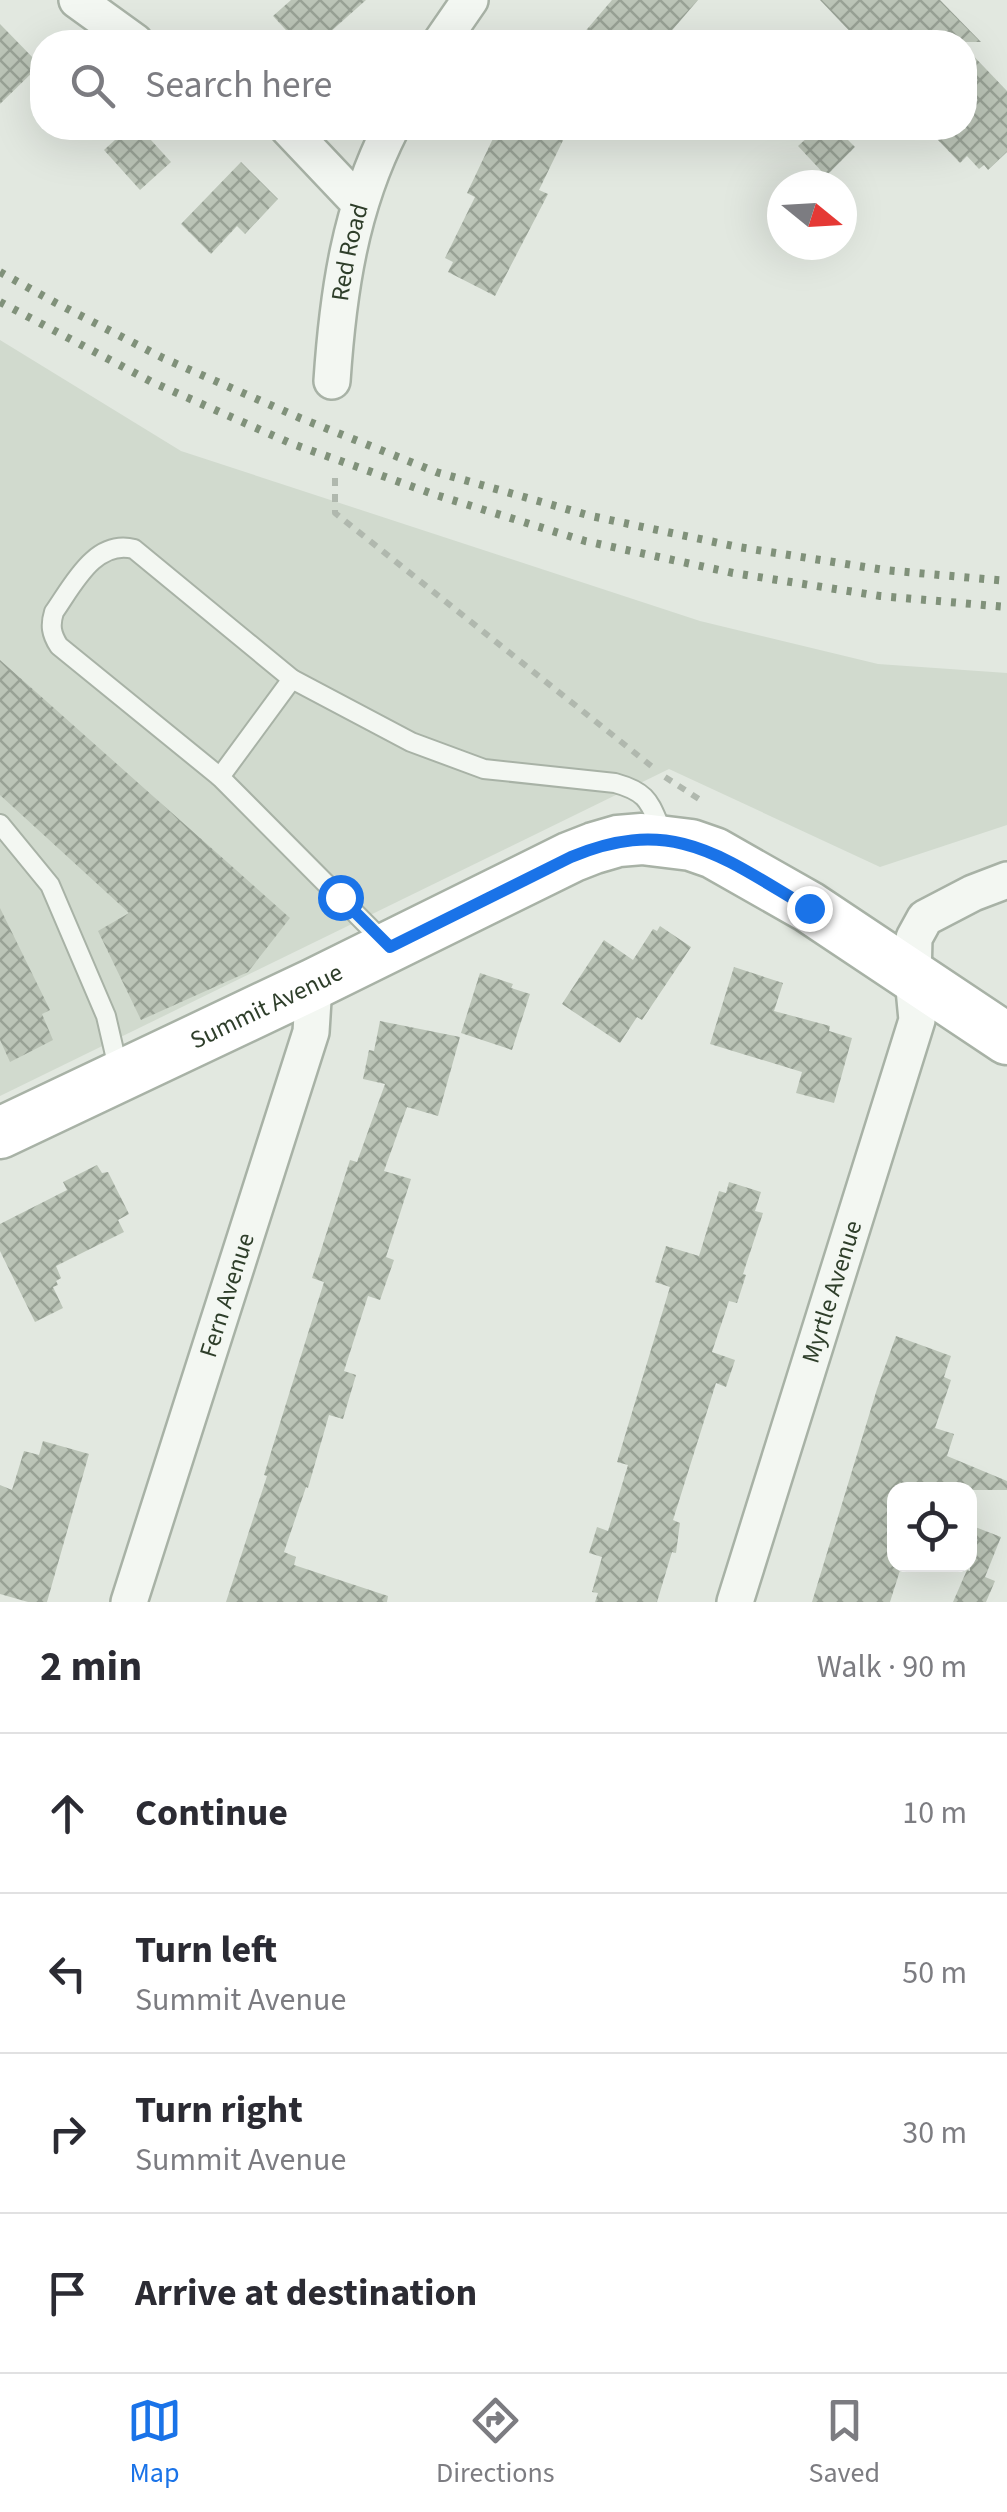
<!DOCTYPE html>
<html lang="en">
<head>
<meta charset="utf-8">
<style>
	body { margin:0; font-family:"Source Sans 3",sans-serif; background:#f2f2f3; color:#2b2b33 }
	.controls { position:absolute; right:30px; bottom:30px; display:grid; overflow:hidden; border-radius:20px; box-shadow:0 10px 40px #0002 }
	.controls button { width:90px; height:90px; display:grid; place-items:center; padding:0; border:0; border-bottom:2px solid #e1e1e2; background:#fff; color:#2b2b33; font:50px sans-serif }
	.compass { position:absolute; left:767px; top:170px; width:90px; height:90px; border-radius:50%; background:#fff; box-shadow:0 10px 40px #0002; rotate:108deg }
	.stop { position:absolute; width:30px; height:30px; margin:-22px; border:8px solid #1a73e8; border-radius:50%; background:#fff }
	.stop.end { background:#1a73e8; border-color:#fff; box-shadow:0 2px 10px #0008 }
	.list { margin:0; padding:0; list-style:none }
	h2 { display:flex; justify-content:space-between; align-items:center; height:130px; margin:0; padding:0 40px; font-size:42px }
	h2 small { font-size:32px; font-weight:400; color:#7c7c81 }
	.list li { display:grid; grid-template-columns:65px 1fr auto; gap:30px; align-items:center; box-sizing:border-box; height:160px; padding:0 40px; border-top:2px solid #e1e1e2 }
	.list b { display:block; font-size:38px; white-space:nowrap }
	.list p { margin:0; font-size:32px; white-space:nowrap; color:#7c7c81 }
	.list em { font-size:32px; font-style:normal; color:#7c7c81 }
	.icon { flex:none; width:55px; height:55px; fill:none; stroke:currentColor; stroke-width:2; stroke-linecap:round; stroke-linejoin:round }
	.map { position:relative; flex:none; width:1007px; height:1602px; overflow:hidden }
	.search { position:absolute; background:#fff; box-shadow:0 10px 40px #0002; left:30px; right:30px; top:30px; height:110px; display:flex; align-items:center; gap:25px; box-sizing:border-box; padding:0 35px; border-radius:40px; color:#7c7c81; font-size:38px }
	.sheet { height:770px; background:#fff }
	nav { display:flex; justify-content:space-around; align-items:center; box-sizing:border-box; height:140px; border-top:2px solid #e1e1e2; background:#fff; font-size:28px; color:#7c7c81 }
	nav a { display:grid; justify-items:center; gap:5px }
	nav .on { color:#1a73e8 }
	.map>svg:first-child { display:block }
	.built { fill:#d1dace }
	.building { fill:url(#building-cross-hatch) }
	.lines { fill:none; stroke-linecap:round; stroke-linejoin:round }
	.lane-casing { stroke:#a8b2a6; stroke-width:22 }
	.street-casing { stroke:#a8b2a6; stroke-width:40 }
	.secondary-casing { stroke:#a8b2a6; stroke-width:55 }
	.path { stroke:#b0b8ae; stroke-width:6; stroke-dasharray:8 8; stroke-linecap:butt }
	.lane { stroke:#f3f7f2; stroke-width:18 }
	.street { stroke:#f3f7f2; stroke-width:35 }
	.secondary { stroke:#fff; stroke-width:50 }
	.rail { stroke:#80917a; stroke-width:8; stroke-dasharray:5 10; stroke-linecap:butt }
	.route { stroke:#1a73e8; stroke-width:12 }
	.labels { text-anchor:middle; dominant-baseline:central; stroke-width:8; stroke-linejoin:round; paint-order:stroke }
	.street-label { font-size:25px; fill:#2e3e2a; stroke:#f1f6ef }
</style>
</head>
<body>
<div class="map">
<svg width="1007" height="1602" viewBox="0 0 1007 1602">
	<defs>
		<pattern id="building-cross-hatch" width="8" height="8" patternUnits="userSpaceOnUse" patternTransform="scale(2.5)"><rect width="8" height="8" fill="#bbc4b7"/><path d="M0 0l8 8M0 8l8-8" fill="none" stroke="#98a195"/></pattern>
	</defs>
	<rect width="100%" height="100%" fill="#e2e8e0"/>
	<path class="built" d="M0 340 181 451 700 621 878 664 1007 673V825L880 867 669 769 0 1096Z"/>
	<g class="building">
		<path d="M291 0H366L319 42H297L273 16Z"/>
		<path d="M612 0H698L662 42H576Z"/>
		<path d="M820 0H940L981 42H860Z"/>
		<path d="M0 24 40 65 0 104Z"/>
		<path d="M964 46 1007 91V152L988 170 984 165 979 169 967 156 960 163 937 139 950 128H964Z"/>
		<path d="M128 128H140L171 162 140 190 104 150Z"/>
		<path d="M498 128H569L539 190 548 194 495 296 448 272 453 262 445 258 475 197 467 193Z"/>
		<path d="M818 128H836L855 147 826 176 798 146Z"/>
		<path d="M241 162 278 199 245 234 237 226 211 254 181 224Z"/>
		<path d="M0 660 290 918 248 972 141 1020 98 931 129 913 0 795Z"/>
		<path d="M0 908 50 1010 42 1014 53 1040 10 1062 0 1040Z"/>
		<path d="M660 926 691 947 642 1020 637 1017 620 1043 562 1004 604 940 633 960 653 929 657 931Z"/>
		<path d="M734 967 783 983 774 1011 830 1026 829 1031 852 1038 834 1103 796 1093 802 1072 710 1044Z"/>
		<path d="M480 973 513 984 511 988 530 994 512 1050 461 1033Z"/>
		<path d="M380 1021 460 1037 438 1116 407 1107 384 1171 411 1179 386 1257 394 1260 380 1300 368 1296 344 1371 356 1375 343 1419 329 1415 308 1488 306 1487 284 1552 296 1557 294 1565 388 1596 387 1602H226L267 1476 264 1475 280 1423 324 1282 312 1278 350 1160 357 1162 385 1084 363 1079 369 1050 374 1051Z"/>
		<path d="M97 1165 102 1173 108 1172 129 1214 118 1220 124 1232 56 1266 61 1278 56 1281 58 1285 53 1287 63 1308 35 1322 0 1251V1224L67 1190 63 1182Z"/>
		<path d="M729 1182 761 1192 755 1211 763 1213 743 1274 746 1275 737 1303 729 1301 712 1352 735 1360 726 1387 716 1383 673 1520 680 1523 676 1553 672 1552 657 1602H595L598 1593 592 1592 602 1557 589 1553 597 1527 608 1531 628 1465 617 1462 670 1287 655 1282 666 1246 699 1256 719 1191 726 1193Z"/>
		<path d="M896 1336 951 1356 944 1377 951 1380 935 1428 954 1434 947 1456 1007 1481V1490H894V1564H902L890 1602H812L877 1389Z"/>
		<path d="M43 1441 89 1454 47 1602H28L0 1594V1485L12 1490 24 1451 39 1455Z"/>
		<path d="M970 1525 1001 1537 985 1577 995 1581 986 1602H953L967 1570 970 1571Z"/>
	</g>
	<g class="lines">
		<g class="lane-casing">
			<g id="lane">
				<path d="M220 777 292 679"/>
				<path d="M0 824 50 885 106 1016 119 1072"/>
				<path d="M385 943 220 777 59 646C51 634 50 625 54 612 73 585 95 539 134 549L292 679 411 742 484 769 615 783C651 793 649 804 664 835"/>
			</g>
		</g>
		<g class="street-casing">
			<g id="street">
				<path d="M77 0 135 42"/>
				<path d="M441 42 470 0"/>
				<path d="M288 128 360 204"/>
				<path id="s1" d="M332 381C338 292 350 208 391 128"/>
				<path id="s2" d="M129 1602 311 1032 314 984"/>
				<path id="s3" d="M735 1602 917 1020 913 978 914 938 925 918 973 893 1007 880"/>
			</g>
		</g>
		<g class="secondary-casing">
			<g id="secondary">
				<path id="s4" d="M0 1133 314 984 571 857 594 848 618 841 642 839 691 845 714 853 809 907 1007 1039"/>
			</g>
		</g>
		<g class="path">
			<path d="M335 478V513L655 769"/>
			<path d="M665 777 705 803"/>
		</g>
		<use href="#lane" class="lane"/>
		<use href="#street" class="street"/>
		<use href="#secondary" class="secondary"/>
		<g class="rail">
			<path d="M0 272 56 303 163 358 300 418 436 472 591 516 738 547 884 570 1007 581"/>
			<path d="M0 302 152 382 290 443 436 495 585 541 733 573 880 596 1007 607"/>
		</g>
	</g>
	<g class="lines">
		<path class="route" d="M340 897 390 947 571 857C674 814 723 858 809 908"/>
	</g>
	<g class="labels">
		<g class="street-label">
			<text stroke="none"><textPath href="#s1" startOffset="130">Red Road</textPath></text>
			<text stroke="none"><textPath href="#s4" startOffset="295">Summit Avenue</textPath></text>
			<text stroke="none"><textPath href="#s3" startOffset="325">Myrtle Avenue</textPath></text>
			<text stroke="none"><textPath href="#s2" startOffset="322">Fern Avenue</textPath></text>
		</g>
	</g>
</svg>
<div class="controls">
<button><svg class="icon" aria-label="locate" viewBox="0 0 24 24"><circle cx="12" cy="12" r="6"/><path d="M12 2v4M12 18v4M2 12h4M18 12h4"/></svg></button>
</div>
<svg class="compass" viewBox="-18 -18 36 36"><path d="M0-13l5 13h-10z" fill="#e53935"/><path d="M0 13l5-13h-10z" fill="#7c7c81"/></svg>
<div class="stop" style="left:340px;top:897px"></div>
<div class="stop end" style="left:809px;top:908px"></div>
<div class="search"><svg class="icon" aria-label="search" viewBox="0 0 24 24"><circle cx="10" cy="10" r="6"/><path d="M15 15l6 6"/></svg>Search here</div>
</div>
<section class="sheet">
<h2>2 min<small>Walk · 90 m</small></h2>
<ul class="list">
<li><svg class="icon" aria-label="ahead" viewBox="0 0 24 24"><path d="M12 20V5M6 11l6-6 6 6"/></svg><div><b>Continue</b></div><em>10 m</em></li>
<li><svg class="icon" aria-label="left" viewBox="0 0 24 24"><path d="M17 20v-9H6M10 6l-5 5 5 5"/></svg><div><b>Turn left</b><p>Summit Avenue</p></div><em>50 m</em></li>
<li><svg class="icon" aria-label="right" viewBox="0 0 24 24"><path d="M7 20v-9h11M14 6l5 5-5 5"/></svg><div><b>Turn right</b><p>Summit Avenue</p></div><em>30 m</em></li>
<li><svg class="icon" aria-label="arrive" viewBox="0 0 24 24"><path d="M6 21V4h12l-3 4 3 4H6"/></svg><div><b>Arrive at destination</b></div></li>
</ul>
</section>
<nav>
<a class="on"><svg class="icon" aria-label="map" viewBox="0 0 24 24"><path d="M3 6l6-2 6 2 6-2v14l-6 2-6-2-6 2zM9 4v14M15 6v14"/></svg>Map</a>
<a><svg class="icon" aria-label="directions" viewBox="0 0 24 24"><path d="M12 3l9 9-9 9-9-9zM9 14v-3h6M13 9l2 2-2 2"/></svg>Directions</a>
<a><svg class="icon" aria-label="saved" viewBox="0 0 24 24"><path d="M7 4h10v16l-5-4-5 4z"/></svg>Saved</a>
</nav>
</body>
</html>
